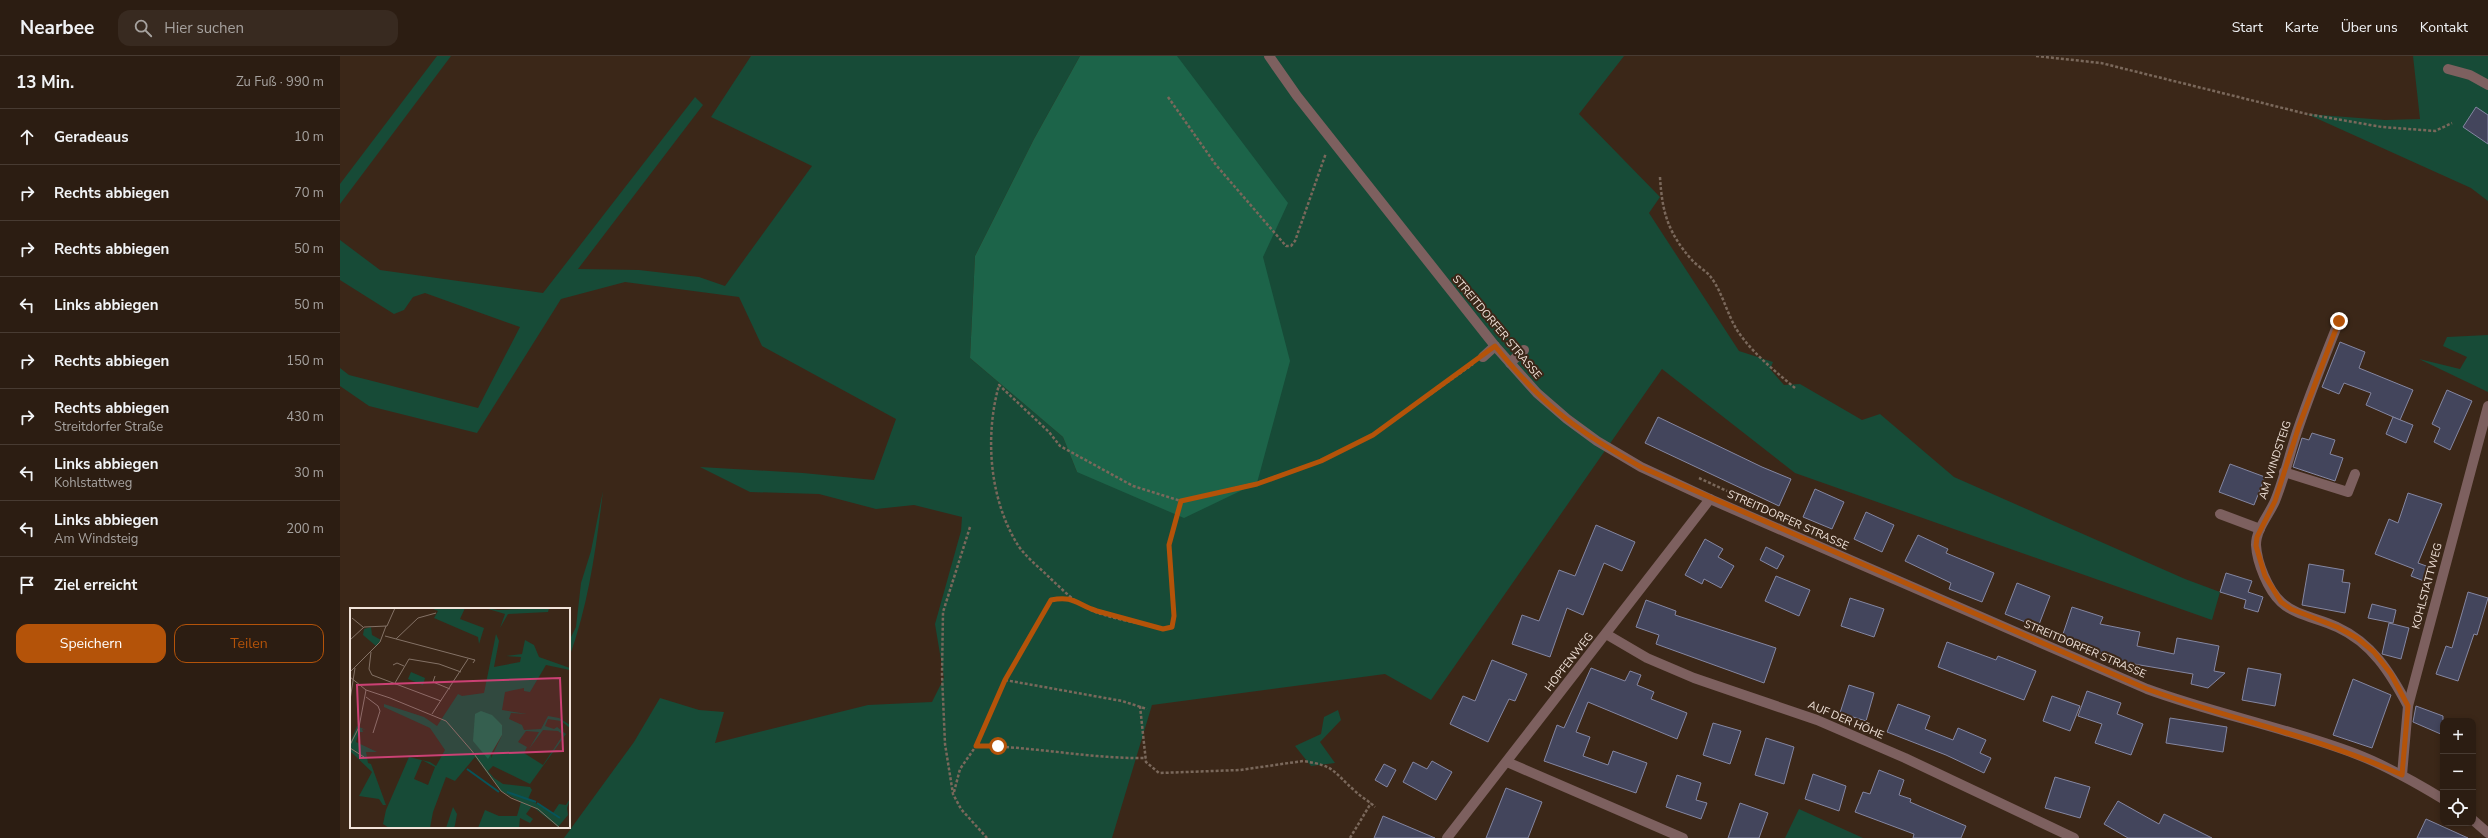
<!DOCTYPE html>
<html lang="de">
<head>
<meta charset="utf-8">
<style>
	body { margin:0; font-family:"Nunito Sans",sans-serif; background:#382a20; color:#f1f3f6 }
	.controls { position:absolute; right:12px; bottom:12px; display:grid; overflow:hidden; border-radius:8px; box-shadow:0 2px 6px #0003 }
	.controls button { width:36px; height:36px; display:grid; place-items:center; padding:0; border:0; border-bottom:1px solid #483b32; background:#2c1d12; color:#f1f3f6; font:20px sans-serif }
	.stop { position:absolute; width:12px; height:12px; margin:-9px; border:3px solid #b45309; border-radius:50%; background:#fff }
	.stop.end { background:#b45309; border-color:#fff; box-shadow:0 1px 4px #0008 }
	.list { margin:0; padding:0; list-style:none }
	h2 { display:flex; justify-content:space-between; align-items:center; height:52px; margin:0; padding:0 16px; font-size:17px }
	h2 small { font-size:13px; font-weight:400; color:#a6a29f }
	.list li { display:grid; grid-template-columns:26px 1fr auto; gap:12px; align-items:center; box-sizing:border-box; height:56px; padding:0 16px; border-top:1px solid #483b32 }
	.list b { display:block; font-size:15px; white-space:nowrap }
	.list p { margin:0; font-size:13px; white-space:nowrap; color:#a6a29f }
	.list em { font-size:13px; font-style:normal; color:#a6a29f }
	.actions { display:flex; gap:8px; padding:12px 16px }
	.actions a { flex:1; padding:9px 0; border:1px solid #b45309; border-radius:12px; text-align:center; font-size:14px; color:#b45309 }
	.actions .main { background:#b45309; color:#fff }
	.icon { flex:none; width:22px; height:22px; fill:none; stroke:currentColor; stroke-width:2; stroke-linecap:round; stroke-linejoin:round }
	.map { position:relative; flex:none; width:2148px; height:782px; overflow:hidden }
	header { display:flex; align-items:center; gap:24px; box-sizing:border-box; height:56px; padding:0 20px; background:#2c1d12; border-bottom:1px solid #483b32 }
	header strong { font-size:19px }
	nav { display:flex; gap:22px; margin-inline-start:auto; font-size:14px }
	.search { width:280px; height:36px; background:#382a20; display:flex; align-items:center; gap:10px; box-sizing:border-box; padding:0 14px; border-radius:12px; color:#a6a29f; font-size:15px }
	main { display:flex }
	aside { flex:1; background:#2c1d12 }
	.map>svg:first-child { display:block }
	.green { fill:#174b37 }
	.forest { fill:#1c6449 }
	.building { fill:#43455c; stroke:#8486a1 }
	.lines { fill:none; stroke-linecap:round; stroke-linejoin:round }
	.path { stroke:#7a685b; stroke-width:2.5; stroke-dasharray:3 2; stroke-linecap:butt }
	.minor { stroke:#7d605f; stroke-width:10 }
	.route { stroke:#b45309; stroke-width:5 }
	.labels { text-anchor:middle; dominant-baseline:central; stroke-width:4; stroke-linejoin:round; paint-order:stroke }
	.street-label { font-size:11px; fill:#f1e3da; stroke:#3b2718 }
	.inset-river { fill:none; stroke:#07545a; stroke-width:2 }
	.inset-road { fill:none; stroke:#847266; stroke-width:1 }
	.view { fill:#cb4174; fill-opacity:0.15; stroke:#cb4174; stroke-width:2 }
	.inset-edge { fill:none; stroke:#f1e3da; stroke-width:2 }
</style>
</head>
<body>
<header>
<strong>Nearbee</strong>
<div class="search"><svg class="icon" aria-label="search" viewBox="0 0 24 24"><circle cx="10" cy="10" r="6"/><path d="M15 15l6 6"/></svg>Hier suchen</div>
<nav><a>Start</a><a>Karte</a><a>Über uns</a><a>Kontakt</a></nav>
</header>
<main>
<aside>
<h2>13 Min.<small>Zu Fuß · 990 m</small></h2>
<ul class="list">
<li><svg class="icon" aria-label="ahead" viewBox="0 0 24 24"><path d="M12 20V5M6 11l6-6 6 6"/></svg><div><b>Geradeaus</b></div><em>10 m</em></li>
<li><svg class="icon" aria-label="right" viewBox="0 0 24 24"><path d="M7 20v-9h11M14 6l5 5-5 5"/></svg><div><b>Rechts abbiegen</b></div><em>70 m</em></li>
<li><svg class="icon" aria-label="right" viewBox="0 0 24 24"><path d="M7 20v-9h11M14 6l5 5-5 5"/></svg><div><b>Rechts abbiegen</b></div><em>50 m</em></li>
<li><svg class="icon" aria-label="left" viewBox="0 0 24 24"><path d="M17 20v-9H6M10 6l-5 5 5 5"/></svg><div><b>Links abbiegen</b></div><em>50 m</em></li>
<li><svg class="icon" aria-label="right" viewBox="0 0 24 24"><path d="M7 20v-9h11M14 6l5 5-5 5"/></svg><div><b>Rechts abbiegen</b></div><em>150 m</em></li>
<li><svg class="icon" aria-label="right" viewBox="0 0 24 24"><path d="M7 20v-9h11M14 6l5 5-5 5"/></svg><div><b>Rechts abbiegen</b><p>Streitdorfer Straße</p></div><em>430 m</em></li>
<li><svg class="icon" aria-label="left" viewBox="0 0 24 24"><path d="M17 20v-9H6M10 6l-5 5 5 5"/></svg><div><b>Links abbiegen</b><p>Kohlstattweg</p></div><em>30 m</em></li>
<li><svg class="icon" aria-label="left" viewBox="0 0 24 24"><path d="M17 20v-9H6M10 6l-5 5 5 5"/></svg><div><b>Links abbiegen</b><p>Am Windsteig</p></div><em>200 m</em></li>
<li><svg class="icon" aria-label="arrive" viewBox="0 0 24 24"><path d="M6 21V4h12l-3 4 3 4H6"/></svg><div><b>Ziel erreicht</b></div></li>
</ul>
<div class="actions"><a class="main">Speichern</a><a>Teilen</a></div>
</aside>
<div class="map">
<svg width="2148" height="782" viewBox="0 0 2148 782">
	<rect width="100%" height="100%" fill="#3b2718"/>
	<g class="green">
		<path d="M97 0H111L0 148V128Z"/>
		<path d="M411 0H740L694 83 635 200 630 302 723 381 737 416 837 0H1284L1239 58 1320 141 1309 157 1399 295 1433 306 1430 313 1444 329 1460 328 1522 364 1540 358 1614 421 1845 523 1880 536 1872 564 1455 417 1322 313 1091 644 1045 618 812 649 772 782H224L294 686 320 642 359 654 384 656 375 687 528 649 592 646 604 622 595 568 621 475 622 461 574 449 536 453 479 438 410 436 360 411 463 417 534 424 556 363 422 290 399 241 285 226 221 243 137 377 29 350 0 330V312L9 319 138 352 180 271 85 237 73 241 64 254 54 258 0 224V184L40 214 203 237 355 41 363 49 238 213 299 214 359 221 385 230 472 110 371 61Z"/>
		<path d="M2073 0H2148V145L2131 132 1967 58 2045 64 2080 63Z"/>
		<path d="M2148 279V336L2079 303 2120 313 2127 301 2103 290 2107 281Z"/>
		<path d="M263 435C256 492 249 547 229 602V585L236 571 241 527 251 495Z"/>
		<path d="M998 654 1001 664 980 686 995 707 971 710 955 690 981 678 984 661Z"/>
		<path d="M1459 753 1523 782H1445Z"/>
	</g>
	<path class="forest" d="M740 0H837L948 147 923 201 950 305 917 427 844 462 737 416 723 381 630 302 635 200 694 83Z"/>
	<g class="building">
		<path d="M2136 51 2148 59V88L2123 71Z"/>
		<path d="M2000 286 2025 296 2019 312 2073 334 2060 364 2026 349 2031 337 2004 327 1999 338 1982 331Z"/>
		<path d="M2107 334 2132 345 2110 394 2094 386 2100 372 2092 368Z"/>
		<path d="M1318 361 1422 411 1451 423 1439 450 1305 387Z"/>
		<path d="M2053 361 2073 369 2066 387 2046 378Z"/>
		<path d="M1972 377 1995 384 1990 398 2003 402 1995 425 1953 411 1962 382 1969 384Z"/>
		<path d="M1890 408 1925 421 1914 449 1879 436Z"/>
		<path d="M1475 433 1504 446 1492 473 1463 461Z"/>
		<path d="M2068 437 2102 448 2078 507 2089 511 2084 525 2071 520 2074 513 2035 498 2049 463 2058 467Z"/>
		<path d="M1526 456 1554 469 1542 496 1514 483Z"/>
		<path d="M1256 469 1295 486 1282 515 1264 507 1243 559 1227 552 1210 601 1172 588 1182 559 1199 565 1219 514 1235 520Z"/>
		<path d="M1578 479 1608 493 1606 497 1654 517 1642 546 1609 533 1611 527 1565 505Z"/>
		<path d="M1365 483 1383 493 1378 501 1394 510 1381 532 1364 523 1362 528 1345 519Z"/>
		<path d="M1426 491 1444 500 1437 513 1420 504Z"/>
		<path d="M1969 508 2004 514 2002 526 2010 527 2005 557 1962 549Z"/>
		<path d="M1886 517 1912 525 1908 536 1923 541 1918 556 1904 552 1906 544 1880 536Z"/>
		<path d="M1436 520 1470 534 1459 560 1425 545Z"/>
		<path d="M1677 527 1710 540 1698 571 1665 558Z"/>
		<path d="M2128 536 2148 542 2137 579 2134 578 2118 625 2096 618 2106 590 2112 592Z"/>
		<path d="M1510 542 1544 553 1534 581 1501 570Z"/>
		<path d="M1306 544 1336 555 1335 559 1436 592 1424 627 1316 588 1319 579 1296 571Z"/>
		<path d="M2032 548 2056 554 2053 567 2028 562Z"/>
		<path d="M1732 551 1763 561 1760 568 1800 576 1797 590 1834 598 1837 582 1879 590 1874 615 1885 617 1868 632 1851 628 1853 618 1794 608 1793 613 1769 608 1771 601 1721 584Z"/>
		<path d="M2049 567 2069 572 2061 603 2042 598Z"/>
		<path d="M1607 586 1656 604 1658 600 1696 615 1684 644 1598 611Z"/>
		<path d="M1152 604 1187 618 1175 645 1169 643 1148 686 1110 668 1123 640 1135 645Z"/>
		<path d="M1251 612 1285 625 1290 615 1301 619 1297 629 1314 636 1311 643 1347 657 1337 683 1248 646 1236 676 1250 681 1243 700 1268 709 1273 695 1307 707 1296 737 1204 705 1217 669 1224 672Z"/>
		<path d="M1908 612 1941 618 1935 650 1902 644Z"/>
		<path d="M2013 623 2051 639 2032 692 1993 679Z"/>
		<path d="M1509 629 1534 637 1526 665 1500 657Z"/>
		<path d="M1747 635 1781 647 1777 658 1803 668 1791 699 1755 687 1762 668 1738 660Z"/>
		<path d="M1712 640 1740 650 1730 675 1703 665Z"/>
		<path d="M1558 648 1590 660 1585 673 1613 684 1618 672 1646 684 1640 697 1651 702 1644 717 1606 699 1547 676Z"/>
		<path d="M2076 650 2103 660V679L2073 666Z"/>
		<path d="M1830 662 1887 671 1883 696 1826 687Z"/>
		<path d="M1373 667 1401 675 1390 708 1363 699Z"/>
		<path d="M1426 682 1454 691 1444 728 1415 719Z"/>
		<path d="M1092 705 1112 716 1096 744 1063 726 1073 706 1087 713Z"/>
		<path d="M1044 708 1056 714 1047 731 1035 724Z"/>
		<path d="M1539 714 1564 724 1559 739 1571 743 1570 746 1626 770 1621 782H1573L1574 778 1515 756 1523 736 1530 738Z"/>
		<path d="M1473 718 1506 730 1499 755 1465 743Z"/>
		<path d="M1337 719 1361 727 1356 744 1367 747 1361 763 1326 751Z"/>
		<path d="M1715 721 1750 731 1740 762 1705 752Z"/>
		<path d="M1166 732 1202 746 1188 782H1146Z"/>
		<path d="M1778 745 1819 768 1824 758 1872 782H1788L1764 768Z"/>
		<path d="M1400 747 1428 757 1419 782H1388Z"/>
		<path d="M1043 760 1095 782H1034Z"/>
		<path d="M2086 763 2128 782H2077Z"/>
	</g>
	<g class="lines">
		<g class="path">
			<path d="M1696 0 1761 7 1967 58 2042 71 2095 75 2112 67"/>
			<path d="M828 41 876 109 946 190H951L955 185 986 97"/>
			<path d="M1320 121C1322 156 1328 177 1352 204 1357 210 1365 214 1370 220 1382 235 1387 258 1397 274 1412 297 1435 315 1455 332"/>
			<path d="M1359 422 1387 435"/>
			<path d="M841 445 829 489 834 560 832 571 823 573C801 567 765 562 747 552 733 545 722 533 711 523 699 511 684 500 676 486 649 440 645 379 659 329L709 376 720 390 793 430 841 445 917 427 981 405 1033 379 1133 308"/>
			<path d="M630 471 603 556 602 619 605 688 613 738 621 753 647 782"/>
			<path d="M665 624 782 645 807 653"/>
			<path d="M800 650 806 706 819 717 900 714 963 705C996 710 992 715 1015 735 1021 741 1029 745 1035 751"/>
			<path d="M636 690C693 690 749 703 806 702"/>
			<path d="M614 736 620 713 636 690 665 624 711 544 732 542"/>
			<path d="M1010 782 1031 747"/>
		</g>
		<g class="minor">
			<path d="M929 0 957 40 1155 290 1197 337 1227 363 1257 385 1301 411 1370 443 1807 633C1875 658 1948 672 2016 698 2047 710 2075 726 2103 743"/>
			<path d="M2108 13 2130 19 2148 29"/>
			<path d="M1999 265C1985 300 1971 335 1959 370 1950 395 1945 421 1935 445 1929 459 1916 473 1916 489 1917 507 1928 534 1941 546 1956 560 1979 562 1997 571 2032 587 2050 616 2068 650"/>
			<path d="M1143 301 1155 290"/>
			<path d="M1170 307 1184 294"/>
			<path d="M1944 416 2008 436 2015 418"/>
			<path d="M1880 458 1920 473"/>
			<path d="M1266 578 1307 602 1354 622 1477 664 1565 702 1734 782"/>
			<path d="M1167 706 1343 782"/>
			<path d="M2062 719 2068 650 2148 350"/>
			<path d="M2133 764 2148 777"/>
			<path d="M1107 782 1370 443"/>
		</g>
	</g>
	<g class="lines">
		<path class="route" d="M658 690H636L665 624 711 544C734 539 737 549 757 555L823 573 832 571 834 560 829 489 841 445 917 428 981 405 1033 379 1155 290C1168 306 1182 322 1196 336 1226 367 1264 390 1301 411L1807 633C1892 664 1979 681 2062 719L2068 650 2051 618 2034 596 2017 582 1997 571 1951 553 1941 546 1925 520 1916 490 1917 481 1935 445 1959 370 1999 265"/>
	</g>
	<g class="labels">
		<g class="street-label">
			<text transform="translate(1157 271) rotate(50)">STREITDORFER STRASSE</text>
			<text transform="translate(1935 404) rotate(-72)">AM WINDSTEIG</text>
			<text transform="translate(1448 464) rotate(24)">STREITDORFER STRASSE</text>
			<text transform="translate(2087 530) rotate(-75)">KOHLSTATTWEG</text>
			<text transform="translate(1745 593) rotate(23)">STREITDORFER STRASSE</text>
			<text transform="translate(1229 606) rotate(-52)">HOPFENWEG</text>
			<text transform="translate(1506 664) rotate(23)">AUF DER HÖHE</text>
		</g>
	</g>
	<g transform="translate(10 552)">
		<rect width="220" height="220" fill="#3b2718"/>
		<path d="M81 0H115L110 11 134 20 129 36 128 29 84 10 88 3ZM135 0 148 2 199 0 198 4 158 6 150 20 155 6ZM21 19 22 27 31 32 26 38 13 27 14 21ZM146 26 149 33 144 59 170 54 171 49 156 48 172 46 175 32 184 37 189 49 220 60V62L196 57 180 84 174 83V80L155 84 152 102 177 106 161 105 159 111 172 117 174 122 191 121 198 108 209 110 220 117V120L211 113 198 111 195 118 204 121 207 119 216 126 180 176 143 158 138 163 144 170 153 176 180 179 182 182 178 191 203 205 209 196 216 197 220 191 217 200 218 207 208 219 182 198 176 206 183 211 180 215 170 210 169 220H128L135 202 149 208H167L171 194 151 183 125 149 105 173 96 169 83 204 80 220H39L33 216 36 202 59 149 80 154 86 158 95 142 80 120 34 99V96L74 109 87 118 108 86 112 88 134 85ZM143 110 152 117V127L141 150ZM193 122 208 123 213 127 193 157 174 145 177 139 168 134 176 123 189 124 179 141ZM72 152 85 159 78 177 64 171ZM61 64 75 70 73 77 58 71ZM7 118 16 122 12 121 13 124H9L6 134 27 144H16L18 155 21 156 36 197H33L29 191 9 188 22 164 0 143V135ZM103 199 107 206 105 217 104 220H96Z" fill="#174b37" fill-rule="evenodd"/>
		<path d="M131 103 142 107 152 117V127L138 151 123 133 125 106Z" fill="#1c6449"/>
		<path class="inset-river" d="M117 161 149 184M157 184 186 194M187 195 210 210"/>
		<path class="inset-road" d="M2 10 13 19M35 28 125 52 123 55M46 31 68 10 86 5M0 32 14 19 37 18 45 0M21 44 19 61 22 67 91 93M43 57 47 55 54 58M0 64 30 34 36 18M85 68 83 74 100 81M0 69 16 82 40 90 96 113 122 143 151 183 161 190 188 201 210 220M45 75 59 51 89 56 111 64M16 89 28 98 30 103 23 125M0 92 5 60M82 106 118 51M0 137 9 119 16 82M0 140 14 149"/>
		<path class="view" d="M210 70 213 143 10 150 7 77Z"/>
		<rect width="220" height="220" class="inset-edge"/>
	</g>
</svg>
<div class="controls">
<button>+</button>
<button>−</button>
<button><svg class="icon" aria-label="locate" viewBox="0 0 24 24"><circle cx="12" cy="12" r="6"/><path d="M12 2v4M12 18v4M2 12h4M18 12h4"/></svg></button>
</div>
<div class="stop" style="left:658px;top:690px"></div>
<div class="stop end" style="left:1999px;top:265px"></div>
</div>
</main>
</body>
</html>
